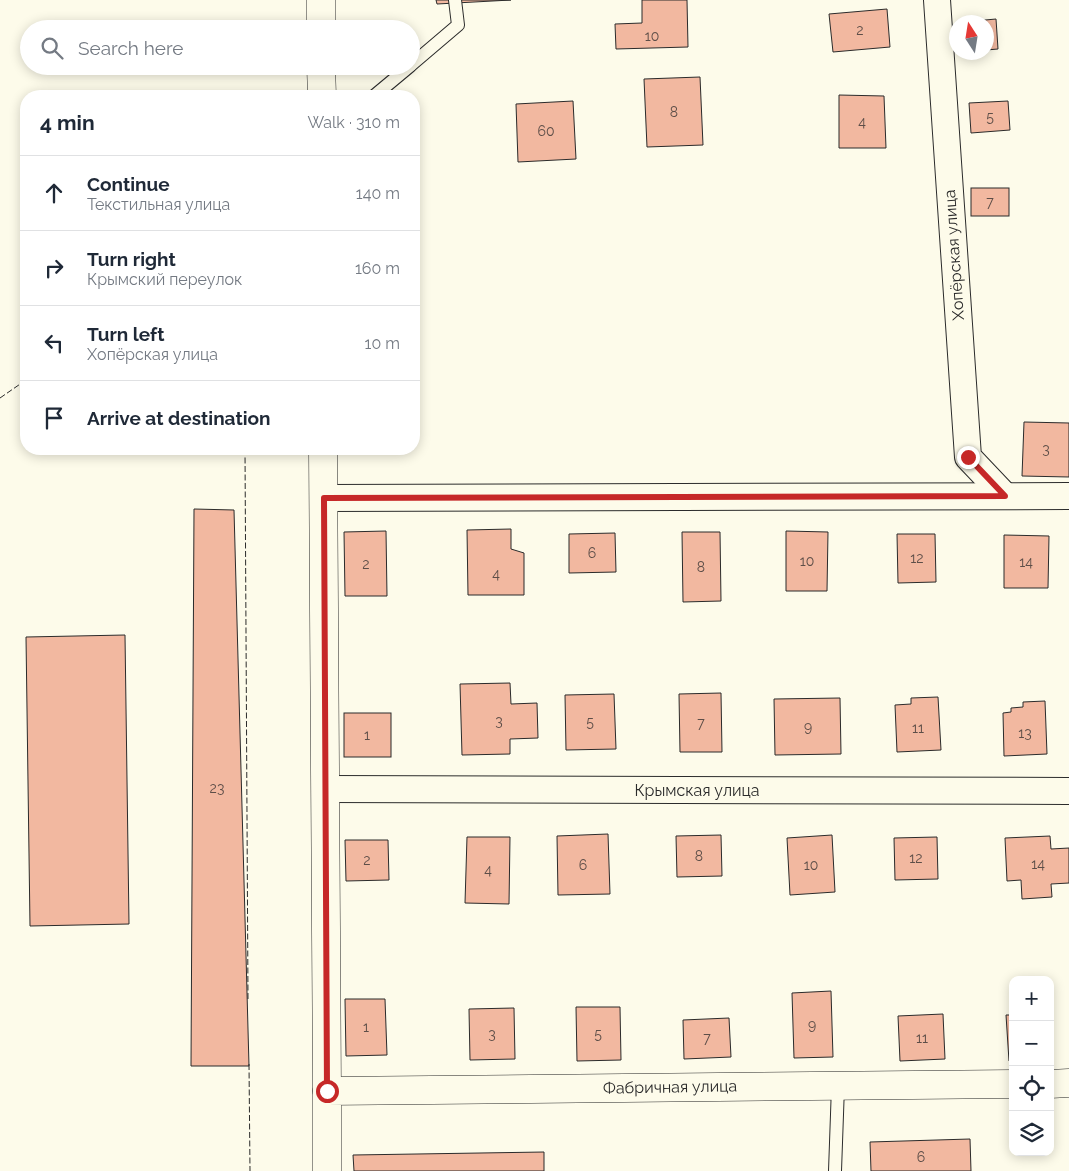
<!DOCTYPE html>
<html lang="en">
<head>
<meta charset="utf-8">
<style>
	body { margin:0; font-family:Raleway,sans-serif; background:#f2f2f3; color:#1f2937 }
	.controls { position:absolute; right:15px; bottom:15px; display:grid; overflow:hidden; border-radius:10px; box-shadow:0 2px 12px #0003 }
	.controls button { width:45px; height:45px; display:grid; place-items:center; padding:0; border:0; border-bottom:1px solid #e0e1e3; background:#fff; color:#1f2937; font:25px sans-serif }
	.compass { position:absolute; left:949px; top:15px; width:45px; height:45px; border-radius:50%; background:#fff; box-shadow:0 2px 12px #0003; rotate:348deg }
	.stop { position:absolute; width:15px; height:15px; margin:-11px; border:4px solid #c62828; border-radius:50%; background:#fff }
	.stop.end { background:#c62828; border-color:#fff; box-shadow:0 1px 5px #0008 }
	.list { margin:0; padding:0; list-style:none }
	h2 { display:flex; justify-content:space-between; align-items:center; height:65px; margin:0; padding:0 20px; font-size:21px }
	h2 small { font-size:16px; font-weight:400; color:#747a83 }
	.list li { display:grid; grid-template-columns:32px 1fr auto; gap:15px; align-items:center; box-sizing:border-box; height:75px; padding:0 20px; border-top:1px solid #e0e1e3 }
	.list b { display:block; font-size:19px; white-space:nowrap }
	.list p { margin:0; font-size:16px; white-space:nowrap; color:#747a83 }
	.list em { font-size:16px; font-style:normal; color:#747a83 }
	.icon { flex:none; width:28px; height:28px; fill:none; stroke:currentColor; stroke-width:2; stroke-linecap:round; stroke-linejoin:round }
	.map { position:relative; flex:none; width:1069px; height:1171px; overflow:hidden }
	.search { position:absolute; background:#fff; box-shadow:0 2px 12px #0003; left:20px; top:20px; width:400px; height:55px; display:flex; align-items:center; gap:12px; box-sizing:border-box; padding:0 18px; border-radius:28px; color:#747a83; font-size:19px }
	.panel { position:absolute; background:#fff; box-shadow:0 2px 12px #0003; left:20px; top:90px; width:400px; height:365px; border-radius:20px }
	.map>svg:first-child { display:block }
	.building { fill:#f2b8a0; stroke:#2b2b2b }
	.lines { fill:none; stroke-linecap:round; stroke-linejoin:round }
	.service-casing { stroke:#2b2b2b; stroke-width:14 }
	.minor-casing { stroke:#2b2b2b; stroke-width:28 }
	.tertiary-casing { stroke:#2b2b2b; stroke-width:29 }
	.secondary-casing { stroke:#2b2b2b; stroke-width:29 }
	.service { stroke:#fdfbea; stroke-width:12 }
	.minor { stroke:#fdfbea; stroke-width:26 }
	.tertiary { stroke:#fdfbea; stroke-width:28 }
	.secondary { stroke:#fdfbea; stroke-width:28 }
	.fence { stroke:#2b2b2b; stroke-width:1; stroke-dasharray:6 2.5; stroke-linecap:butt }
	.route { stroke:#c62828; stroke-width:6 }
	.labels { text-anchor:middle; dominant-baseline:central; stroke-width:4; stroke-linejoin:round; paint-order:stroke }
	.number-label { font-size:14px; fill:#5d4e48 }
	.street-label { font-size:16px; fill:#2b2b2b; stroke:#fdfbea }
</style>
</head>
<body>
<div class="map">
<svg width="1069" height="1171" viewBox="0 0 1069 1171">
	<rect width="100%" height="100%" fill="#fdfbea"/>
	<g class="building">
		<path d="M436 0H511L437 4Z"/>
		<path d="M642 0H687L688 47 616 49 615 24 642 23Z"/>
		<path d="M887 9 890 47 833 52 829 14Z"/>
		<path d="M996 19 998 49 986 50V22H964Z"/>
		<path d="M700 77 703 145 647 147 644 79Z"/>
		<path d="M839 95 884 96 886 148H839Z"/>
		<path d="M573 101 576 159 518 162 516 104Z"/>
		<path d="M1008 101 1010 130 971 133 969 103Z"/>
		<rect x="971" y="188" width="38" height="28"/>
		<path d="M1024 422 1069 423V477L1022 476Z"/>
		<path d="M194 509 234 510 249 1066H191Z"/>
		<path d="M511 529V549L524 553V595H468L467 530Z"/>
		<path d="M386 531 387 596H345L344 532Z"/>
		<path d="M786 531 828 532 827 591H786Z"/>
		<path d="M682 532H720L721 601 683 602Z"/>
		<path d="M615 533 616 572 569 573V534Z"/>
		<path d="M897 534H935L936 582 898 583Z"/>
		<path d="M1004 535 1049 536 1048 588H1004Z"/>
		<path d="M125 635 129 924 30 926 26 637Z"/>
		<path d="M510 683 511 704 537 703 538 738 510 739V754L462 755 460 684Z"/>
		<path d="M721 693 722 752H680L679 694Z"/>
		<path d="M614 694 616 749 566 750 565 695Z"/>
		<path d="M938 697 941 750 897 752 895 705 911 704V698Z"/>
		<path d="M840 698 841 754 775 755 774 699Z"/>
		<path d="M1045 701 1047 754 1004 756 1003 713 1011 712V708L1023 707V702Z"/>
		<rect x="344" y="713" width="47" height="44"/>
		<path d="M608 834 610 894 558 895 557 836Z"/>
		<path d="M721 835 722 876 677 877 676 836Z"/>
		<path d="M832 835 835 892 790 895 787 838Z"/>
		<path d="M1050 836 1051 849 1069 848V883L1051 884 1052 897 1022 899 1021 880 1007 881 1005 838Z"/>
		<path d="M467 837H510L509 904 465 903Z"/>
		<path d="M937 837 938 879 895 880 894 838Z"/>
		<path d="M345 840H388L389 880 346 881Z"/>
		<path d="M831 991 833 1057 794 1058 792 993Z"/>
		<path d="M345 999H385L387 1055 346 1056Z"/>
		<path d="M576 1007H620L621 1060 577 1061Z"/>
		<path d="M514 1008 515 1059 470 1060 469 1009Z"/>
		<path d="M943 1014 945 1059 900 1061 898 1016Z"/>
		<path d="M1006 1015H1013V1061H1009Z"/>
		<path d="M729 1018 731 1057 684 1059 683 1020Z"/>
		<path d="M1050 1027 1052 1058H1050Z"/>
		<path d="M970 1139 971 1171H871L870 1142Z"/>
		<path d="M544 1152V1171H354L353 1155Z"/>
	</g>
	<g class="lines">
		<g class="service-casing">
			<g id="service">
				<path d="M411 65 458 25 455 0"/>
				<path d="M374 96 410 66"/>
				<path d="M835 1171 838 1086"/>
			</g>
		</g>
		<g class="minor-casing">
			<g id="minor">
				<path d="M937 0 968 457 1005 496"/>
				<path d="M324 498 1069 496"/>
				<path d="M325 789 1069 791"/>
			</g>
		</g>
		<g class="tertiary-casing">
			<g id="tertiary">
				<path d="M321 0V29"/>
				<path d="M321 66 322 96"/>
				<path d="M323 449 327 1091"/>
			</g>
		</g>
		<g class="secondary-casing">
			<g id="secondary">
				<path d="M1050 1084 1069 1083"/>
				<path d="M327 1171V1091L1013 1084"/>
			</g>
		</g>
		<use href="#service" class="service"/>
		<use href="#minor" class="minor"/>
		<use href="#tertiary" class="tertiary"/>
		<use href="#secondary" class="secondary"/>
		<g class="fence">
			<path d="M0 398 26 380"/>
			<path d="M245 449 248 999"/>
			<path d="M249 1064 250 1171"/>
		</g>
	</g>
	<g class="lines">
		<path class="route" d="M327 1091 324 498 1005 496 968 457"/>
	</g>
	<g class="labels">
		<g class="number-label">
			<text x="860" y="30">2</text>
			<text x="652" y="36">10</text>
			<text x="674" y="112">8</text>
			<text x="990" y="117">5</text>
			<text x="862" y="122">4</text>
			<text x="546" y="131">60</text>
			<text x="990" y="202">7</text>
			<text x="1046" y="449">3</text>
			<text x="592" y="553">6</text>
			<text x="917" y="558">12</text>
			<text x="807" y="561">10</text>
			<text x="1026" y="562">14</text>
			<text x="366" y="564">2</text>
			<text x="701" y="567">8</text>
			<text x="496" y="574">4</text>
			<text x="499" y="721">3</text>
			<text x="590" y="722">5</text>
			<text x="701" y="723">7</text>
			<text x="808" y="727">9</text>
			<text x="918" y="728">11</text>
			<text x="1025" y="733">13</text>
			<text x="367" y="735">1</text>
			<text x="217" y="788">23</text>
			<text x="699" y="856">8</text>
			<text x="916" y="858">12</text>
			<text x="367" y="860">2</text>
			<text x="1038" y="864">14</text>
			<text x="583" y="865">6</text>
			<text x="811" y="865">10</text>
			<text x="488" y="870">4</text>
			<text x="812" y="1025">9</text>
			<text x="366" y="1027">1</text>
			<text x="492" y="1034">3</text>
			<text x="598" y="1034">5</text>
			<text x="707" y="1038">7</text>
			<text x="922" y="1038">11</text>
			<text x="921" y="1157">6</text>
		</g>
		<g class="street-label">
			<text transform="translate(954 255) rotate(-94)">Хопёрская улица</text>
			<text x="697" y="790">Крымская улица</text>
			<text transform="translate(670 1087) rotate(-1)">Фабричная улица</text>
		</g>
	</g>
</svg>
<div class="controls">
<button>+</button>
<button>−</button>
<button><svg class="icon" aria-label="locate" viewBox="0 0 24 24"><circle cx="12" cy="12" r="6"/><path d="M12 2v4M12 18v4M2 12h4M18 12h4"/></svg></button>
<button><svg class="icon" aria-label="layers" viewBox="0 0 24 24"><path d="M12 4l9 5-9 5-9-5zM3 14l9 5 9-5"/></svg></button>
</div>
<svg class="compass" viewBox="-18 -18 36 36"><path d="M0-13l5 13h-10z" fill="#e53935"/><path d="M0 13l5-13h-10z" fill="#747a83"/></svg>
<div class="stop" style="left:327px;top:1091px"></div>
<div class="stop end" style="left:968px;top:457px"></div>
<div class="search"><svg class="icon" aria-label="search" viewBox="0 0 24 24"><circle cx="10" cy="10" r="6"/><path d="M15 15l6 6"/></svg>Search here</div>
<section class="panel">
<h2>4 min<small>Walk · 310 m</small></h2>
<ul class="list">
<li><svg class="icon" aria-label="ahead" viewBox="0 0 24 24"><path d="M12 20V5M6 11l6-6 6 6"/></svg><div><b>Continue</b><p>Текстильная улица</p></div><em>140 m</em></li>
<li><svg class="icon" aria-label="right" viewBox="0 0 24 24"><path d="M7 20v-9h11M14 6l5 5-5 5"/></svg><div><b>Turn right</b><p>Крымский переулок</p></div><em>160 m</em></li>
<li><svg class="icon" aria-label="left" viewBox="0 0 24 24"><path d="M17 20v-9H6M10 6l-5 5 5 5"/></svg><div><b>Turn left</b><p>Хопёрская улица</p></div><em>10 m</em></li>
<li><svg class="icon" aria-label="arrive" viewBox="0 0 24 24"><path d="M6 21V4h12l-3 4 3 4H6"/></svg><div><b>Arrive at destination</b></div></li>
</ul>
</section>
</div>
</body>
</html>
